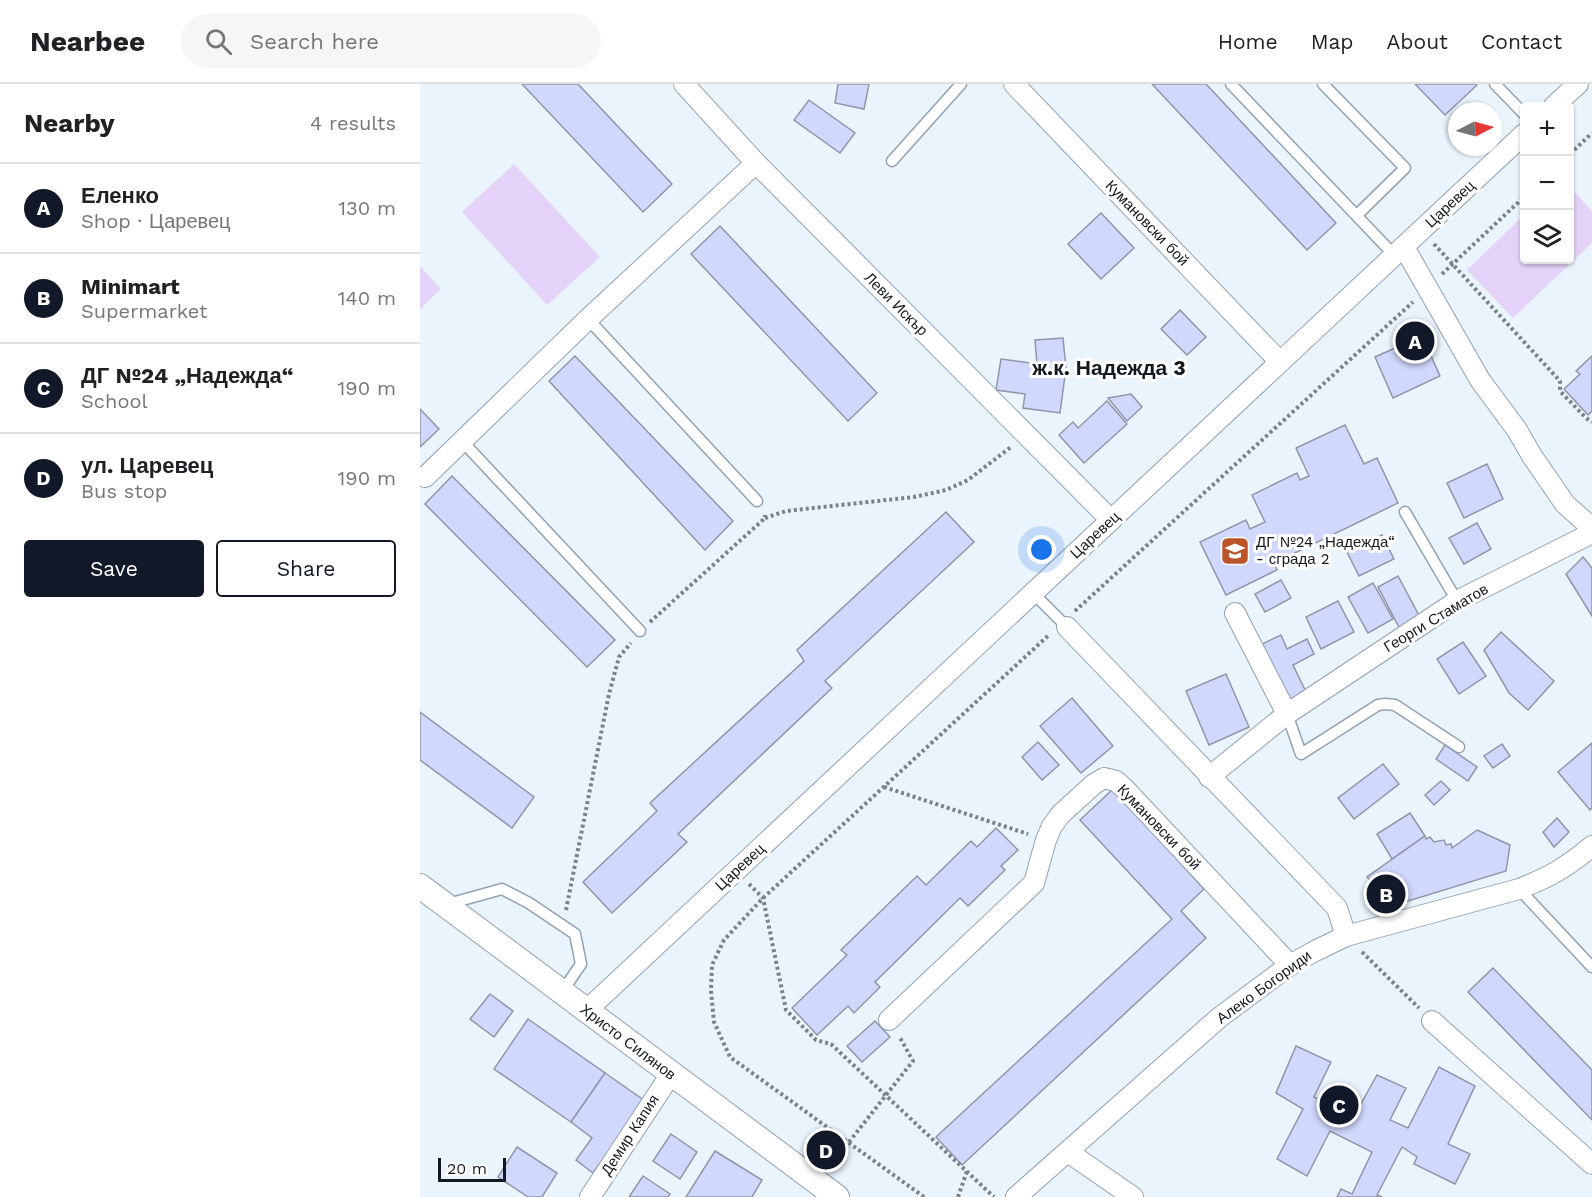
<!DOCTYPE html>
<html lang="en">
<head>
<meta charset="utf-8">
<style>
	body { margin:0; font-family:"Work Sans",sans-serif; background:#f6f6f6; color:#202124 }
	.controls { position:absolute; right:18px; top:18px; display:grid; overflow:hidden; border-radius:6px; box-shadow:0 2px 4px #0004 }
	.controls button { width:54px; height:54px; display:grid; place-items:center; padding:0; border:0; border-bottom:2px solid #e0e0e0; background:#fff; color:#202124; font:30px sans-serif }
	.compass { position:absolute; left:1028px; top:18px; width:54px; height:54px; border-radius:50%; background:#fff; box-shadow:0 2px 4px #0004; rotate:84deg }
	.scale { position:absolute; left:18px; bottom:15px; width:68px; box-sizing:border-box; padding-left:6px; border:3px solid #13191e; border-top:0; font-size:16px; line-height:21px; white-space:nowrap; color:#13191e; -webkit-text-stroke:4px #fff; paint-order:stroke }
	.you { position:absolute; left:622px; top:466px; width:21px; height:21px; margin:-15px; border:4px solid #fff; border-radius:50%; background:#1a73e8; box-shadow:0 0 0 9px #1a73e833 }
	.badge { display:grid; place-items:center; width:39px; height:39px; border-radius:50%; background:#111827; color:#fff; font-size:20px; font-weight:700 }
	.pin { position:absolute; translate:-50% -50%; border:3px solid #fff; box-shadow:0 2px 6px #0006 }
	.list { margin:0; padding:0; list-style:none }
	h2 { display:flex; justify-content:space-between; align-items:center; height:78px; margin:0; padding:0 24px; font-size:26px }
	h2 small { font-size:20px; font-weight:400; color:#757577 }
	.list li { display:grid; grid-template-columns:39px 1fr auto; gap:18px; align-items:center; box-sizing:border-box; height:90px; padding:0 24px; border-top:2px solid #e0e0e0 }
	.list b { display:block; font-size:22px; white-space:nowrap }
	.list p { margin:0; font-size:20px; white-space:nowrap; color:#757577 }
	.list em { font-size:20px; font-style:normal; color:#757577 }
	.actions { display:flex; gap:12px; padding:18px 24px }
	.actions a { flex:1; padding:14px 0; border:2px solid #111827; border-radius:6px; text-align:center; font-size:21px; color:#111827 }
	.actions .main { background:#111827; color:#fff }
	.icon { flex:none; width:33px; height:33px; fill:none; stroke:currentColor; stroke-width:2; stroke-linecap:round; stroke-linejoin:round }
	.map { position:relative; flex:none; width:1172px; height:1113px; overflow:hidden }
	header { display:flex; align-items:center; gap:36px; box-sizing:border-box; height:84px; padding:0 30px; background:#fff; border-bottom:2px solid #e0e0e0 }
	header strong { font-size:28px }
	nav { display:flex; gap:33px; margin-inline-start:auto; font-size:21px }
	.search { width:420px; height:54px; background:#f6f6f6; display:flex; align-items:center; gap:15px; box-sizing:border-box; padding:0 21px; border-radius:33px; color:#757577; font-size:22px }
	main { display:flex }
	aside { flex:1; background:#fff }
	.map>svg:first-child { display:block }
	.green { fill:#e5d2f8 }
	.building { fill:#d0d8fd; stroke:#9195a8; stroke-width:1.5 }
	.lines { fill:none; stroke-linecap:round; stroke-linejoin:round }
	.service-casing { stroke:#92a2b0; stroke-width:13 }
	.minor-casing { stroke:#92a2b0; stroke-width:22 }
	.tertiary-casing { stroke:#92a2b0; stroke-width:26 }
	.path { stroke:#7a8289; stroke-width:4; stroke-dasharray:3 3; stroke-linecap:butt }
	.service { stroke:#fff; stroke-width:10 }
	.minor { stroke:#fff; stroke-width:20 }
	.tertiary { stroke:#fff; stroke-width:24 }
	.labels { text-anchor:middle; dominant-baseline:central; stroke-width:6; stroke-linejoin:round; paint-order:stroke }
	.street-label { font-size:15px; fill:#13191e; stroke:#fff }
	.poi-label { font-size:15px; fill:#13191e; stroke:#fff; text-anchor:start }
	.district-label { font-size:21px; font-weight:bold; fill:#13191e; stroke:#fff }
</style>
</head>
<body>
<header>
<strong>Nearbee</strong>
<div class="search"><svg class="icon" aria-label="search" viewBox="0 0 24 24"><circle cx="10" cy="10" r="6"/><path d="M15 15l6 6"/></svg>Search here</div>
<nav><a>Home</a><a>Map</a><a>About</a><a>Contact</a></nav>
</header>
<main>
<aside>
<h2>Nearby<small>4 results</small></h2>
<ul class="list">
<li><span class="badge">A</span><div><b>Еленко</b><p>Shop · Царевец</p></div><em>130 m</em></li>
<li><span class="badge">B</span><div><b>Minimart</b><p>Supermarket</p></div><em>140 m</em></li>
<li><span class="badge">C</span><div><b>ДГ №24 „Надежда“</b><p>School</p></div><em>190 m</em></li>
<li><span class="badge">D</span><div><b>ул. Царевец</b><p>Bus stop</p></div><em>190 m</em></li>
</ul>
<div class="actions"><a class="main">Save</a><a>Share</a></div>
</aside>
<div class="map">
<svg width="1172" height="1113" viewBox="0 0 1172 1113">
	<rect width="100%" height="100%" fill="#eaf4fd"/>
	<g class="green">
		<path d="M94 80 180 173 127 221 42 128Z"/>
		<path d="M1150 103 1172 127V159L1093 234 1047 186 1104 131V176H1150Z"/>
		<path d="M0 182 21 205 0 225Z"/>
	</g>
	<g class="building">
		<path d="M102 0H158L252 100 223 128Z"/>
		<path d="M418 0H449L444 25 415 19Z"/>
		<path d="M732 0H786L916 139 887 166Z"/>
		<path d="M995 0H1056L1057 1 1025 31Z"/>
		<path d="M389 16 435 49 420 69 374 36Z"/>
		<path d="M681 129 714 164 681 195 648 160Z"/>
		<path d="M300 142 457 309 428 337 271 170Z"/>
		<path d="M760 226 786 253 767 271 741 245Z"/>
		<path d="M1002 252 1020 292 973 314 955 273Z"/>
		<path d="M643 254 646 284 640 329 603 324 605 310 576 306 581 275 617 280 615 256Z"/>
		<path d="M155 272 313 437 285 466 129 297Z"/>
		<path d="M1172 272V327L1168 331 1144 305 1160 290 1156 287Z"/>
		<path d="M711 310 722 323 707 337 688 314Z"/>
		<path d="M687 317 707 340 664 379 639 351 653 338 658 344Z"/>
		<path d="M0 325 19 345 0 363Z"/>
		<path d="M925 341 944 380 957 374 978 419 854 479 857 486 806 511 780 458 826 436 830 445 845 438 832 411 877 389 880 396 889 392 876 364Z"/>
		<path d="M1067 380 1083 415 1044 434 1027 399Z"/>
		<path d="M32 392 195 556 167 583 5 420Z"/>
		<path d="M526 428 554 458 405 597 412 604 258 750 267 758 192 829 163 798 237 727 230 719 384 577 377 566Z"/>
		<path d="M1057 439 1071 465 1044 480 1029 454Z"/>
		<path d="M962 451 974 475 939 492 927 468Z"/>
		<path d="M1163 473 1172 484V532L1146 490Z"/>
		<path d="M978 492 1002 537 981 547 958 503Z"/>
		<path d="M861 496 871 514 845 528 835 510Z"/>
		<path d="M953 499 973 535 948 549 928 513Z"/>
		<path d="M918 517 934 548 901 565 886 533Z"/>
		<path d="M1081 548 1134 597 1108 626 1089 609 1064 566Z"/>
		<path d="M861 551 867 565 887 555 894 570 873 581 886 608 867 617 840 561Z"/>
		<path d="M1043 558 1066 592 1039 610 1017 575Z"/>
		<path d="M806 590 829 643 789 661 766 607Z"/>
		<path d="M652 614 693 662 661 689 620 642Z"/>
		<path d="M0 628 114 713 92 744 0 676Z"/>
		<path d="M618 658 639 681 622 696 602 673Z"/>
		<path d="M1172 659V724L1170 726 1138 688Z"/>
		<path d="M1082 660 1090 672 1073 684 1064 672Z"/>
		<path d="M1025 661 1057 683 1048 697 1016 675Z"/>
		<path d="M963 680 979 700 934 735 918 714Z"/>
		<path d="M1021 697 1030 706 1014 721 1005 711Z"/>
		<path d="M693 705 784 805 761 827 786 854 542 1081 516 1053 752 835 660 736Z"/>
		<path d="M990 729 1005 752 972 775 957 750Z"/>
		<path d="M1137 734 1149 748 1134 763 1123 748Z"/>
		<path d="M576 744 598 766 581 782 585 786 548 822 540 814 455 898 460 903 434 929 428 922 397 951 372 924 427 871 421 866 497 792 506 801 551 757 557 763Z"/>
		<path d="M1057 746 1090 761 1086 787 972 822 947 793 1005 752 1006 755 1010 753 1014 758 1024 756 1026 761 1031 760 1032 764Z"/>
		<path d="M1073 884 1172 986V1036L1048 908Z"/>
		<path d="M70 910 93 927 74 953 50 935Z"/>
		<path d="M108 935 185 989 151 1038 74 985Z"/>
		<path d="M455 937 470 953 442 978 427 962Z"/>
		<path d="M876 962 911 978 894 1013 933 1034 957 991 986 1004 970 1036 988 1044 1019 983 1055 1002 1028 1060 1050 1070 1035 1100 994 1080 997 1073 982 1063 957 1111 962 1113H917L921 1105 932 1110 952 1068 910 1047 887 1092 857 1075 883 1025 856 1009Z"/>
		<path d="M185 989 225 1017 173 1089 156 1076 172 1054 151 1038Z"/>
		<path d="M251 1050 277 1068 260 1095 233 1077Z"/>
		<path d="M97 1063 137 1089 122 1113H108L78 1093Z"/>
		<path d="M295 1067 342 1096 332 1113H266Z"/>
		<path d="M223 1092 250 1110 248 1113H209Z"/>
	</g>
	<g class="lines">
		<g class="service-casing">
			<g id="service">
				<path d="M811 0 975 172"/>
				<path d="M903 0 985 84 937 131"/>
				<path d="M1075 0 1104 30"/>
				<path d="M472 77 541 0"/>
				<path d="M168 235 337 417"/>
				<path d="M42 357 220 547"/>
				<path d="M985 428 1037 517"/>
				<path d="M613 509 647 543"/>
				<path d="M867 630 881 670 958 621 965 620 975 621 1039 663"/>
				<path d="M1099 805 1172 883"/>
				<path d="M28 820 82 805 109 819 155 850 161 880 142 908"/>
			</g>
		</g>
		<g class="minor-casing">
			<g id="minor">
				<path d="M264 0 336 79 691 436"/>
				<path d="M594 0 860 278"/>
				<path d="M1134 22 1158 0"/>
				<path d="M984 163 1060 296 1097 346 1112 372 1145 420 1172 444"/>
				<path d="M5 393 168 235 336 79"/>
				<path d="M815 529 867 630"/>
				<path d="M647 543 917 824 926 852"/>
				<path d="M789 693 867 630 1037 517 1172 449"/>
				<path d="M167 926 1104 50"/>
				<path d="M469 936 614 799 626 756 632 742 641 730 674 700 684 694 696 697 705 705 870 881"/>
				<path d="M1012 937 1172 1080"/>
				<path d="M648 1068 713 1113"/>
				<path d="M170 1113 251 990"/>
				<path d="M596 1113 800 933 870 881 895 867 926 852 1099 805C1130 793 1147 783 1172 762"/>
			</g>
		</g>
		<g class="tertiary-casing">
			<path id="tertiary" d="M0 802 417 1113"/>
		</g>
		<g class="path">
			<path d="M1150 70 1172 49"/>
			<path d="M1014 160 1140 297V307L1166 334 1172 338"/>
			<path d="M1022 190 1104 113"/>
			<path d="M345 434 366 427 494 413 526 406 548 396 591 363"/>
			<path d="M655 527 993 218"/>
			<path d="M230 538 345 434V431"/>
			<path d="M464 703 608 750"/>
			<path d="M329 800 343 814 366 926 396 956 411 960 574 1113"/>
			<path d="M146 826 189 610 199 573 211 559"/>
			<path d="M942 868 999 924"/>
			<path d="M429 1058 493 977 479 952"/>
			<path d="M504 1113 310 973 294 938 291 907 292 881 304 856 343 814 630 550"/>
			<path d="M538 1113 547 1087"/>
		</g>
		<use href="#service" class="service"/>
		<use href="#minor" class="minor"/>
		<use href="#tertiary" class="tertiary"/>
	</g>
	<defs>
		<g id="school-square" transform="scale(1.5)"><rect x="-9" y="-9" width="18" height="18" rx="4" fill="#bb542a" stroke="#fff"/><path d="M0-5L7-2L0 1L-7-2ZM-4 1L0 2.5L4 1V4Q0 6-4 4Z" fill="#fff"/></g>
	</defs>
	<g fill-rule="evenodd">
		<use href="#school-square" x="815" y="467"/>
	</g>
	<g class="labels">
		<g class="street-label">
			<text transform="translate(1030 120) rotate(-43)">Царевец</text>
			<text transform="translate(727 139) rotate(46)">Кумановски бой</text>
			<text transform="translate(476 220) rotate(45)">Леви Искър</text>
			<text transform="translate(675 451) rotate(-43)">Царевец</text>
			<text transform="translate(1016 534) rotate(-31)">Георги Стаматов</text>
			<text transform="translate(739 743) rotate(46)">Кумановски бой</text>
			<text transform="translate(320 783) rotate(-43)">Царевец</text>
			<text transform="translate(844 903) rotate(-36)">Алеко Богориди</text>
			<text transform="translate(208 958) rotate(37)">Христо Силянов</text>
			<text transform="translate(210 1051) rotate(-57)">Демир Капия</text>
		</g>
		<g class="poi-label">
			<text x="836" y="458">ДГ №24 „Надежда“<tspan x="836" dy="17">- сграда 2</tspan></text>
		</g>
		<g class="district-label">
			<text x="689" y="283">ж.к. Надежда 3</text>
		</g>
	</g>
</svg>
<div class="controls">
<button>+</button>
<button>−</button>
<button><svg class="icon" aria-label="layers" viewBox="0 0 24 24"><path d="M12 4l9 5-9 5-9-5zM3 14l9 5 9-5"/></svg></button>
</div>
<svg class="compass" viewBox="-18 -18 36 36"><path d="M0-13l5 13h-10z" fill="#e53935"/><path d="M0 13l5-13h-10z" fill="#757577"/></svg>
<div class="scale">20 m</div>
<div class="you"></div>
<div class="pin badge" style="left:995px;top:257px">A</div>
<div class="pin badge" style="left:966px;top:810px">B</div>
<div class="pin badge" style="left:919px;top:1021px">C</div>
<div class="pin badge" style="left:406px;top:1066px">D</div>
</div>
</main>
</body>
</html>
